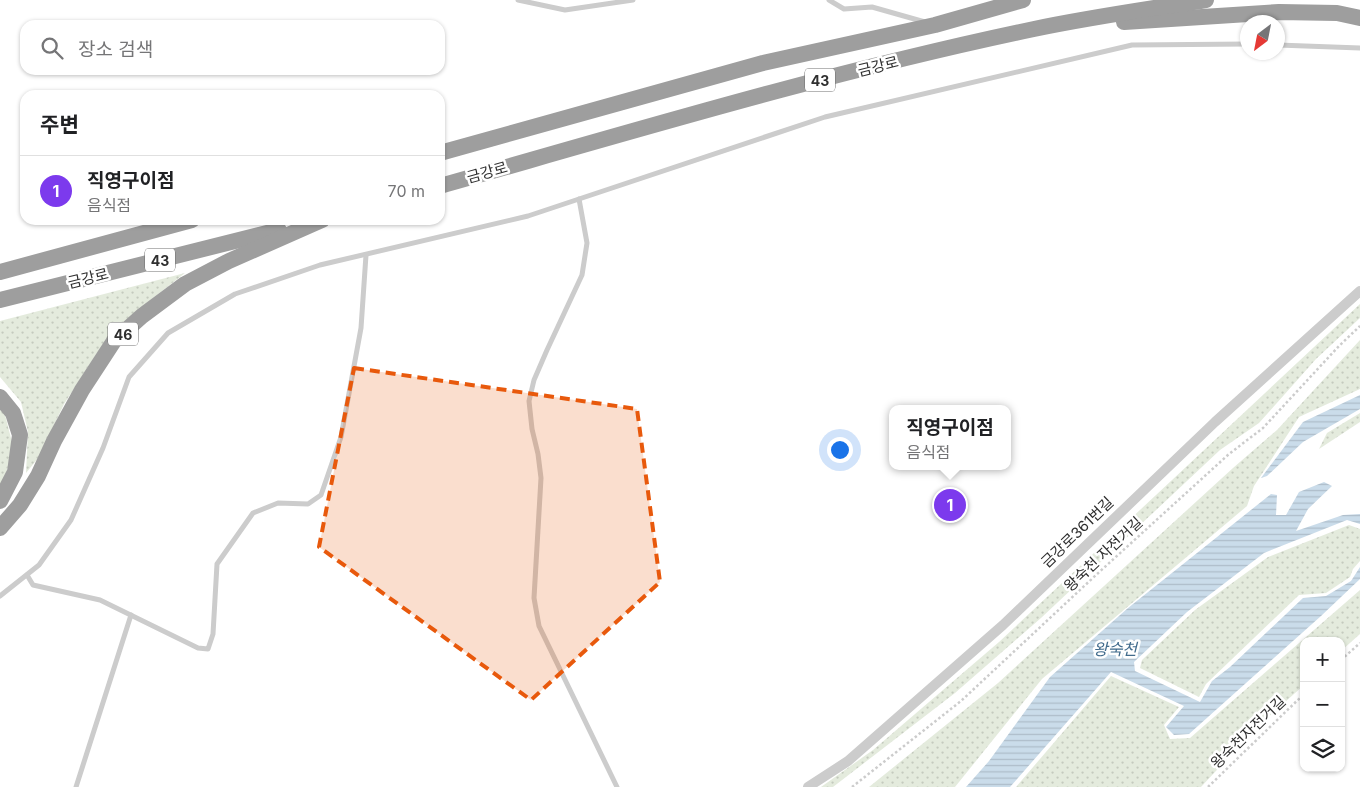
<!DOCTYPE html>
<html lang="ko">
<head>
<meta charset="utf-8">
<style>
	body { margin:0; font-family:Inter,"Noto Sans KR",sans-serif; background:#f2f2f2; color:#202124 }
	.controls { position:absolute; right:15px; bottom:15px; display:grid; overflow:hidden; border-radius:10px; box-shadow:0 1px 4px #0004 }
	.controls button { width:45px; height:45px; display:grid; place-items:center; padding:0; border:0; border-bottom:1px solid #e0e0e0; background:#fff; color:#202124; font:25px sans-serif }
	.compass { position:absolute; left:1240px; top:15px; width:45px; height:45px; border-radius:50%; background:#fff; box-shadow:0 1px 4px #0004; rotate:212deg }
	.you { position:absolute; left:839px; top:449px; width:18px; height:18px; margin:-12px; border:4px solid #fff; border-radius:50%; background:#1a73e8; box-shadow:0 0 0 8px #1a73e833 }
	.badge { display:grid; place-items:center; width:32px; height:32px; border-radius:50%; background:#7c3aed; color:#fff; font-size:16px; font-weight:700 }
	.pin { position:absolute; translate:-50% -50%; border:2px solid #fff; box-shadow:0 1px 5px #0006 }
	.popup { position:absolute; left:889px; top:405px; width:122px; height:65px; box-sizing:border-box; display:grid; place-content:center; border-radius:10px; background:#fff; filter:drop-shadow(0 1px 4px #0005); font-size:16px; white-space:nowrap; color:#757577 }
	.popup b { font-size:19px; color:#202124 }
	.popup::after { content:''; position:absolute; left:50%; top:100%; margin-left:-10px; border:10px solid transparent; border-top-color:#fff }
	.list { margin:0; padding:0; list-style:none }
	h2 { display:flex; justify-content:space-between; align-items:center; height:65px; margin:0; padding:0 20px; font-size:21px }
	h2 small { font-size:16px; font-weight:400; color:#757577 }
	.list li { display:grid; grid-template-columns:32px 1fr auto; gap:15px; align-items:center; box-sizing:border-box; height:70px; padding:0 20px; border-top:1px solid #e0e0e0 }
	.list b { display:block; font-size:19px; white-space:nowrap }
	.list p { margin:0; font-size:16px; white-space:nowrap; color:#757577 }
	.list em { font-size:16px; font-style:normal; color:#757577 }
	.icon { flex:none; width:28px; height:28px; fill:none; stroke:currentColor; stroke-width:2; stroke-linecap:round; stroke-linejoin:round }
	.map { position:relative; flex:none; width:1360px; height:787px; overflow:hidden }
	.search { position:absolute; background:#fff; box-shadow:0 1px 4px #0004; left:20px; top:20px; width:425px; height:55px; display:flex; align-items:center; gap:12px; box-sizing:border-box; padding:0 18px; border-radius:15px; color:#757577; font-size:19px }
	.panel { position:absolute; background:#fff; box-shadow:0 1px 4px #0004; left:20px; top:90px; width:425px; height:135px; border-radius:15px }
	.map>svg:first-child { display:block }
	.grass { fill:url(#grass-dots) }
	.water { fill:url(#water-rules) }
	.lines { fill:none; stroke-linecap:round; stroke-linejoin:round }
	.path { stroke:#ccc; stroke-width:2.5; stroke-dasharray:2.5 2.5; stroke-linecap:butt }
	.service { stroke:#ccc; stroke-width:5 }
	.minor { stroke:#ccc; stroke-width:10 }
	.trunk { stroke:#9e9e9e; stroke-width:16 }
	.marked { fill:#e8590c; fill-opacity:0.2; stroke:#e8590c; stroke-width:4; stroke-dasharray:10 6; stroke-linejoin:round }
	.labels { text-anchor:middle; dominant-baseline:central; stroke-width:5; stroke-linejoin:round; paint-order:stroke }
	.shield { fill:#fff; stroke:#6d6d6d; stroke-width:1 }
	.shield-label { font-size:14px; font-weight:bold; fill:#2f2f2f }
	.street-label { font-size:15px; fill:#2f2f2f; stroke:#fff }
	.water-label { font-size:16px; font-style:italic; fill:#416b8c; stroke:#fff }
</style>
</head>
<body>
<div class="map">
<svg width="1360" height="787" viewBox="0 0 1360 787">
	<defs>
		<pattern id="grass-dots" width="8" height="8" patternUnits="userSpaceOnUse" patternTransform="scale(1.25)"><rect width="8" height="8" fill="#e4ebdd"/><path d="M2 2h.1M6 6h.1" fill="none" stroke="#c4cabe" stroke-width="1.8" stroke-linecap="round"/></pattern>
		<pattern id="water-rules" width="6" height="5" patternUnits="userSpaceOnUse" patternTransform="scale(1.25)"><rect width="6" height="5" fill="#cadcea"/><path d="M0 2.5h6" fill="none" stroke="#aebdc9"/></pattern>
	</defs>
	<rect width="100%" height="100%" fill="#fff"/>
	<g class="grass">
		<path d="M185 273 143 306 97 353 64 404 39 457 26 473 28 432 21 402 0 377V321Z"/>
		<path d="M1360 304V318L1316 359 1259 423 1220 450 1041 618 955 693 833 787H821L873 750 999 642Z"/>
		<path d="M1360 340V389L1299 417 1254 486 1247 506 1042 679 955 787H869L998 683 1233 468 1277 430Z"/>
		<path d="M0 401 2 403 14 450 0 490Z"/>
		<path d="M1360 413V422L1319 449 1327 433Z"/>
		<path d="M1349 525 1360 529V561L1353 569 1350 577 1326 593 1299 595 1206 684 1199 697 1140 668 1142 660 1195 610 1268 557Z"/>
		<path d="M1360 590V634L1341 651V641H1304V685L1256 728 1201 787H1016L1111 676 1179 707 1164 725 1170 739 1190 738Z"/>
	</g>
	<g class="water">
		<path d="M1360 395V409L1303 442 1267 476 1261 478 1303 422Z"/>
		<path d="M1324 482 1332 486 1308 509 1296 531 1343 515 1360 514V524L1347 520 1264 553 1187 612 1134 662 1135 671 1200 702 1212 681 1230 667 1303 598 1326 596 1351 581 1360 567V579L1321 616 1189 734 1174 735 1166 727 1184 706 1111 672 1010 787H966L989 761 1050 677 1128 608 1271 494 1277 495 1276 515H1286L1299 492Z"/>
	</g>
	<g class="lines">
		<g class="path">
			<path d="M1341 660 1360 643"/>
			<path d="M852 787 961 701 1096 575 1229 454 1263 428 1339 346 1360 326"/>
			<path d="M1208 787 1304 694"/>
		</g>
		<g class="service">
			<path d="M518 0 565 10 633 0"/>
			<path d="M829 0 844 9 872 7 925 22"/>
			<path d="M1278 45 1360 48"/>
			<path d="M579 199 587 243 582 275 547 350 534 380 529 401 532 429 538 454 541 478 534 598 539 626 617 787"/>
			<path d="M27 575 33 585 100 600 198 648 208 649 213 634 217 564 253 513 278 503 308 504 321 495 341 437 361 328 366 255"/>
			<path d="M0 596 39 565 71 520 103 448 129 377 168 333 235 294 320 265 528 216 825 117 1132 45 1248 44"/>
			<path d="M76 787 131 615"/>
		</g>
		<path class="minor" d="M808 787 848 761 1003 625 1215 422 1360 291"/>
		<g class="trunk">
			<path d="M1124 22 1279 12 1337 13 1360 18"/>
			<path d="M440 153 763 63 935 25 1023 0"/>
			<path d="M440 186C637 130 833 71 1034 29 1091 17 1148 9 1206 0"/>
			<path d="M0 272 192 220"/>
			<path d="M0 300 279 230"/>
			<path d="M0 397 13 413 20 435 15 472 0 501"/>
			<path d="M0 528 20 505 38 476 54 441 82 390 114 341 142 316 185 284 229 261 322 220"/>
		</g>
	</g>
	<path class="marked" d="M354 368 637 409 660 582 531 700 319 547Z"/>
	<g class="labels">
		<g class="shield">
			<rect x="805" y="68.5" width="30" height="23" rx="4"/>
			<rect x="145" y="248.5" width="30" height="23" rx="4"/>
			<rect x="108" y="322.5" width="30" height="23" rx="4"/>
		</g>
		<g class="shield-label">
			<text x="820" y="80">43</text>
			<text x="160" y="260">43</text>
			<text x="123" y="334">46</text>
		</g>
		<g class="street-label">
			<text transform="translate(878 66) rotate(-14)">금강로</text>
			<text transform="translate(487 172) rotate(-16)">금강로</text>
			<text transform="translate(88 278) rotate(-14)">금강로</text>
			<text transform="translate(1077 532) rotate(-44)">금강로361번길</text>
			<text transform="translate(1103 554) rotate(-43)">왕숙천 자전거길</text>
			<text transform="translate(1248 732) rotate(-44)">왕숙천자전거길</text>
		</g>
		<g class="water-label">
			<text x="1115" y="649">왕숙천</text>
		</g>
	</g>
</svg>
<div class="controls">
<button>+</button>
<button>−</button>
<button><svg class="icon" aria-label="layers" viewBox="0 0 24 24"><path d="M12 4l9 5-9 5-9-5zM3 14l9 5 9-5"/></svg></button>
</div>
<svg class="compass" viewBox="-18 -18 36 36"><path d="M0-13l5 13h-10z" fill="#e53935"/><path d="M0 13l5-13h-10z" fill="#757577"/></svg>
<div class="you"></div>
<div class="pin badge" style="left:950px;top:505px">1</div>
<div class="popup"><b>직영구이점</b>음식점</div>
<div class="search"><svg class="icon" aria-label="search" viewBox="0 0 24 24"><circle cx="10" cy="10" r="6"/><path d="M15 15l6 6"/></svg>장소 검색</div>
<section class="panel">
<h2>주변<small></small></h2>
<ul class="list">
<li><span class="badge">1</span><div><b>직영구이점</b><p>음식점</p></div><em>70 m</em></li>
</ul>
</section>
</div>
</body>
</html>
